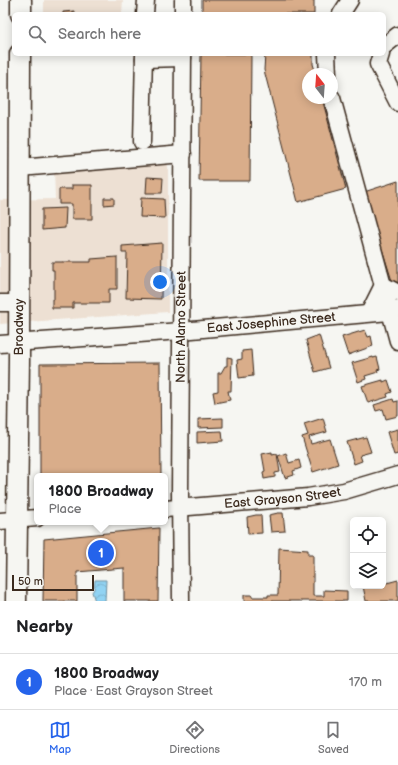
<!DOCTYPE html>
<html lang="en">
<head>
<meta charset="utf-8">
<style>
	body { margin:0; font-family:"Balsamiq Sans",sans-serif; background:#f6f6f6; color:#202124 }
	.controls { position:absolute; right:12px; bottom:12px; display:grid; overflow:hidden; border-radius:6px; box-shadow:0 2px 10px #0003 }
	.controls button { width:36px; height:36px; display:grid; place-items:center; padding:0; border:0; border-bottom:1px solid #e0e0e0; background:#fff; color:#202124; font:20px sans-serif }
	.compass { position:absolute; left:302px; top:68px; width:36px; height:36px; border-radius:50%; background:#fff; box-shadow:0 2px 10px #0003; rotate:343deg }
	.scale { position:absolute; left:12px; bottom:10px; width:82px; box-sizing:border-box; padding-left:4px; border:2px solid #3b2a1e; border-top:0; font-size:11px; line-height:14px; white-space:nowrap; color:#3b2a1e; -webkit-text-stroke:3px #f6f6f2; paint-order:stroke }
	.you { position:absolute; left:160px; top:282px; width:14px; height:14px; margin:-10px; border:3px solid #fff; border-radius:50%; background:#1a73e8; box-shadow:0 0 0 6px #1a73e833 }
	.badge { display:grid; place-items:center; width:26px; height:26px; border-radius:50%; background:#2563eb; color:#fff; font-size:13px; font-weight:700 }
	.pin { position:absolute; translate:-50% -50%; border:2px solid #fff; box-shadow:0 1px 4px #0006 }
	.popup { position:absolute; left:34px; top:473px; width:134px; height:52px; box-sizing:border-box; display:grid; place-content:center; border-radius:6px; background:#fff; filter:drop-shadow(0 1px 3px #0005); font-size:13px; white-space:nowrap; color:#757577 }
	.popup b { font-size:15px; color:#202124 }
	.popup::after { content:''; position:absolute; left:50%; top:100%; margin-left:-8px; border:8px solid transparent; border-top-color:#fff }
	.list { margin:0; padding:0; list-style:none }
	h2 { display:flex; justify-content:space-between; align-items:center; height:52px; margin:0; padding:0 16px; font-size:17px }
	h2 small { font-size:13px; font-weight:400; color:#757577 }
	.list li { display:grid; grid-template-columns:26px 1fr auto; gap:12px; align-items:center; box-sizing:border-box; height:56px; padding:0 16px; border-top:1px solid #e0e0e0 }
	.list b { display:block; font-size:15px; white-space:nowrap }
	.list p { margin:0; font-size:13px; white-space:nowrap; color:#757577 }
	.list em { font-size:13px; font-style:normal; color:#757577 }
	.icon { flex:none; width:22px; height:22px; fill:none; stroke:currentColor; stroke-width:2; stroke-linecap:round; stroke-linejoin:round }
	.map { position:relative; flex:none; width:398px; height:601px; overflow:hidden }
	.search { position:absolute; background:#fff; box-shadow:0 2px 10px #0003; left:12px; right:12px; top:12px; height:44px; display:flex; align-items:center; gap:10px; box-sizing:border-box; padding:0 14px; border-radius:6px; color:#757577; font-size:15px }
	.sheet { height:108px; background:#fff }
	nav { display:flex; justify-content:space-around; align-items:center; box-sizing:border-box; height:56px; border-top:1px solid #e0e0e0; background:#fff; font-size:11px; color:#757577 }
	nav a { display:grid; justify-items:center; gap:2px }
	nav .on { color:#2563eb }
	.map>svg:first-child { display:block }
	.built { fill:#ede0d3 }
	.water { fill:url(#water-waves); stroke:#6f8f9e }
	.building { fill:#d9ad8a; stroke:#3b2a1e }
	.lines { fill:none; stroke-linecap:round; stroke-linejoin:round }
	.minor-casing { stroke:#3b2a1e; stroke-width:19 }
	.major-casing { stroke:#3b2a1e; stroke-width:23 }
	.minor { stroke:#f6f6f2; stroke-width:16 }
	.major { stroke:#f6f6f2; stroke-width:20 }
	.labels { text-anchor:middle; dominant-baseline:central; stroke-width:4; stroke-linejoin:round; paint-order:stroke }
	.street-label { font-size:13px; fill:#3b2a1e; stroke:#f6f6f2 }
</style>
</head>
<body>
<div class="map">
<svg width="398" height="601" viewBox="0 0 398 601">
	<defs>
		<pattern id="water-waves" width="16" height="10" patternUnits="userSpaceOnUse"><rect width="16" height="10" fill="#91d3f3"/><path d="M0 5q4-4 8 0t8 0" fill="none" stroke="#7eb5d0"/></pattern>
	</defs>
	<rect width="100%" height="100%" fill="#f6f6f2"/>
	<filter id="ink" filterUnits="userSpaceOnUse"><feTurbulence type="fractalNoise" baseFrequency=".025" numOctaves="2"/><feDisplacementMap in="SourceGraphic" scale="8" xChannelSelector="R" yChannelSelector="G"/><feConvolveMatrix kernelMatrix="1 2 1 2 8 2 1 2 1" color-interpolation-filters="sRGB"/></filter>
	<g filter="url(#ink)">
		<g class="built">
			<path d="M44 0H123L122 14H44Z"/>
			<path d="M168 159V312L0 324V200L55 199 54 167Z"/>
		</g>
		<path class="water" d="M95 580H106L105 601H95L92 592 94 589Z"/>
		<g class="building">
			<rect x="202" y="0" width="112" height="14"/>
			<path d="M74 11V14H63V12Z"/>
			<path d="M201 54H251L250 181H199Z"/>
			<path d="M265 54H313V64L316 74H308V98H322L346 189 298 202 264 70Z"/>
			<path d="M147 177 163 178 162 193H146Z"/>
			<path d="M398 181V283L393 284 364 192Z"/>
			<path d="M72 185H92V219H72V204H59V189H72Z"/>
			<path d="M104 198H114V204L104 205Z"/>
			<path d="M141 198 164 199 165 218 140 217Z"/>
			<path d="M66 208 65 228 42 230V209Z"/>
			<path d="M162 243 161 299 126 298 127 253H122V246Z"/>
			<path d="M117 257V289H109V303H73V308H52V299H54V270H52V262H91V259Z"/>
			<path d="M365 330 368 337 371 336 373 346 348 355 342 337Z"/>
			<path d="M319 335 329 368 315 372 306 340Z"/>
			<path d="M251 350 253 376 239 378 237 360 242 359V351Z"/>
			<path d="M227 357 232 358 231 391H228L230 400 215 403 213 392 218 391V373H221L225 366H227Z"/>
			<path d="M373 357V358L377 357 380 369 377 370 378 372 365 376 366 379 358 382 352 363Z"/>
			<path d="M160 363 161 476H40V364Z"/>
			<path d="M383 380V382L388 380 392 392 387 394 388 397 368 403 362 386Z"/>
			<path d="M393 399 394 402 398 401V416L386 419 383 409 376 411 374 405Z"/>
			<path d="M223 418V427L198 428V419Z"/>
			<path d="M323 418 327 432 309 437 311 444 330 439 338 464 313 472 302 437 308 435 304 424Z"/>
			<path d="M398 429V454L394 455 387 432Z"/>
			<path d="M222 431 223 441 197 443V432Z"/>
			<path d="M366 437 371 452 360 455 362 461 354 464 347 442Z"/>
			<path d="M272 452V455L277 454 280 472 275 473V477L264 479 263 472 265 471 262 454Z"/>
			<path d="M286 453 289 463 299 460 301 468 293 471 294 475 285 478 278 456Z"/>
			<path d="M278 513H283L285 531 271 532 269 515Z"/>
			<path d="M256 515H261L262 533 248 534 247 517Z"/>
			<path d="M159 528 158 601H124V568L77 572V601H43L44 539Z"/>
			<path d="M279 548 308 550V555H313V596H324V590L347 591V601H244V595H252V597H268V595H278Z"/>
			<path d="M398 580V601H366L363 586H383V584Z"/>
		</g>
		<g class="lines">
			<g class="minor-casing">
				<g id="minor">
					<path d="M183 0V14"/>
					<path d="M145 14 146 0"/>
					<path d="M341 14 350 0"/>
					<path d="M384 46 398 35"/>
					<path d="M327 54 328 74"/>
					<path d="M381 54 378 64 398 103"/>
					<path d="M144 59 183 58"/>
					<path d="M332 98 398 341"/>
					<path d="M142 142 144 54"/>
					<path d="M20 168 183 154"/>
					<path d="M0 303H19"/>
					<path d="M369 313 383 285 398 293"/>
					<path id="s1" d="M0 344 181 331 389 312 398 309"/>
					<path id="s2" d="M165 509 308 497 344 491 398 475"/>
					<path d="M0 521 37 518"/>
					<path id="s3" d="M181 601 180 494 183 54"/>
				</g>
			</g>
			<g class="major-casing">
				<g id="major">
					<path d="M21 14V0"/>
					<path id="s4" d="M16 601 19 359 20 54"/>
				</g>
			</g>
			<use href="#minor" class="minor"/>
			<use href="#major" class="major"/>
		</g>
	</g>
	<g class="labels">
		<g class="street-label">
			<text stroke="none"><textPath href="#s1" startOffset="272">East Josephine Street</textPath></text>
			<text stroke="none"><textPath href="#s4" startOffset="274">Broadway</textPath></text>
			<text stroke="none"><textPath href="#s3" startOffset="274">North Alamo Street</textPath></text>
			<text stroke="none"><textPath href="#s2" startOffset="118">East Grayson Street</textPath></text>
		</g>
	</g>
</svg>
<div class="controls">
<button><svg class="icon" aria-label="locate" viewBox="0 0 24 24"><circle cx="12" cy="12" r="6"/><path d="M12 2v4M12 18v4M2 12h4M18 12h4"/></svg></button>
<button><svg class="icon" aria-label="layers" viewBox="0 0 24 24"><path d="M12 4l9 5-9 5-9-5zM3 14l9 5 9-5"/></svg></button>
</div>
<svg class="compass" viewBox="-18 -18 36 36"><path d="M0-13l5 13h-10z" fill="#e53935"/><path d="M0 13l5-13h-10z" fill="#757577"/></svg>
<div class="scale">50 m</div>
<div class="you"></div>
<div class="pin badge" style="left:101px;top:553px">1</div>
<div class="popup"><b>1800 Broadway</b>Place</div>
<div class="search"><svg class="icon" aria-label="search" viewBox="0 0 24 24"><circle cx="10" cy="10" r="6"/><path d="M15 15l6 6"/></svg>Search here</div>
</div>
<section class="sheet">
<h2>Nearby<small></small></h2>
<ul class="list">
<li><span class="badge">1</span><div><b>1800 Broadway</b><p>Place · East Grayson Street</p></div><em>170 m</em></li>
</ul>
</section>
<nav>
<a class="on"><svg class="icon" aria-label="map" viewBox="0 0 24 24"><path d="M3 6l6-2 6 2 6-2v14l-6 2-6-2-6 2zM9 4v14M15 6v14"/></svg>Map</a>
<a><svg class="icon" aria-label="directions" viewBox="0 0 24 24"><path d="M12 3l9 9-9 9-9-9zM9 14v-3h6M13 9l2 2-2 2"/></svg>Directions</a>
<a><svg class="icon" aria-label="saved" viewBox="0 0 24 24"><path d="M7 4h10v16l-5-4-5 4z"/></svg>Saved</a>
</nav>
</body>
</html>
